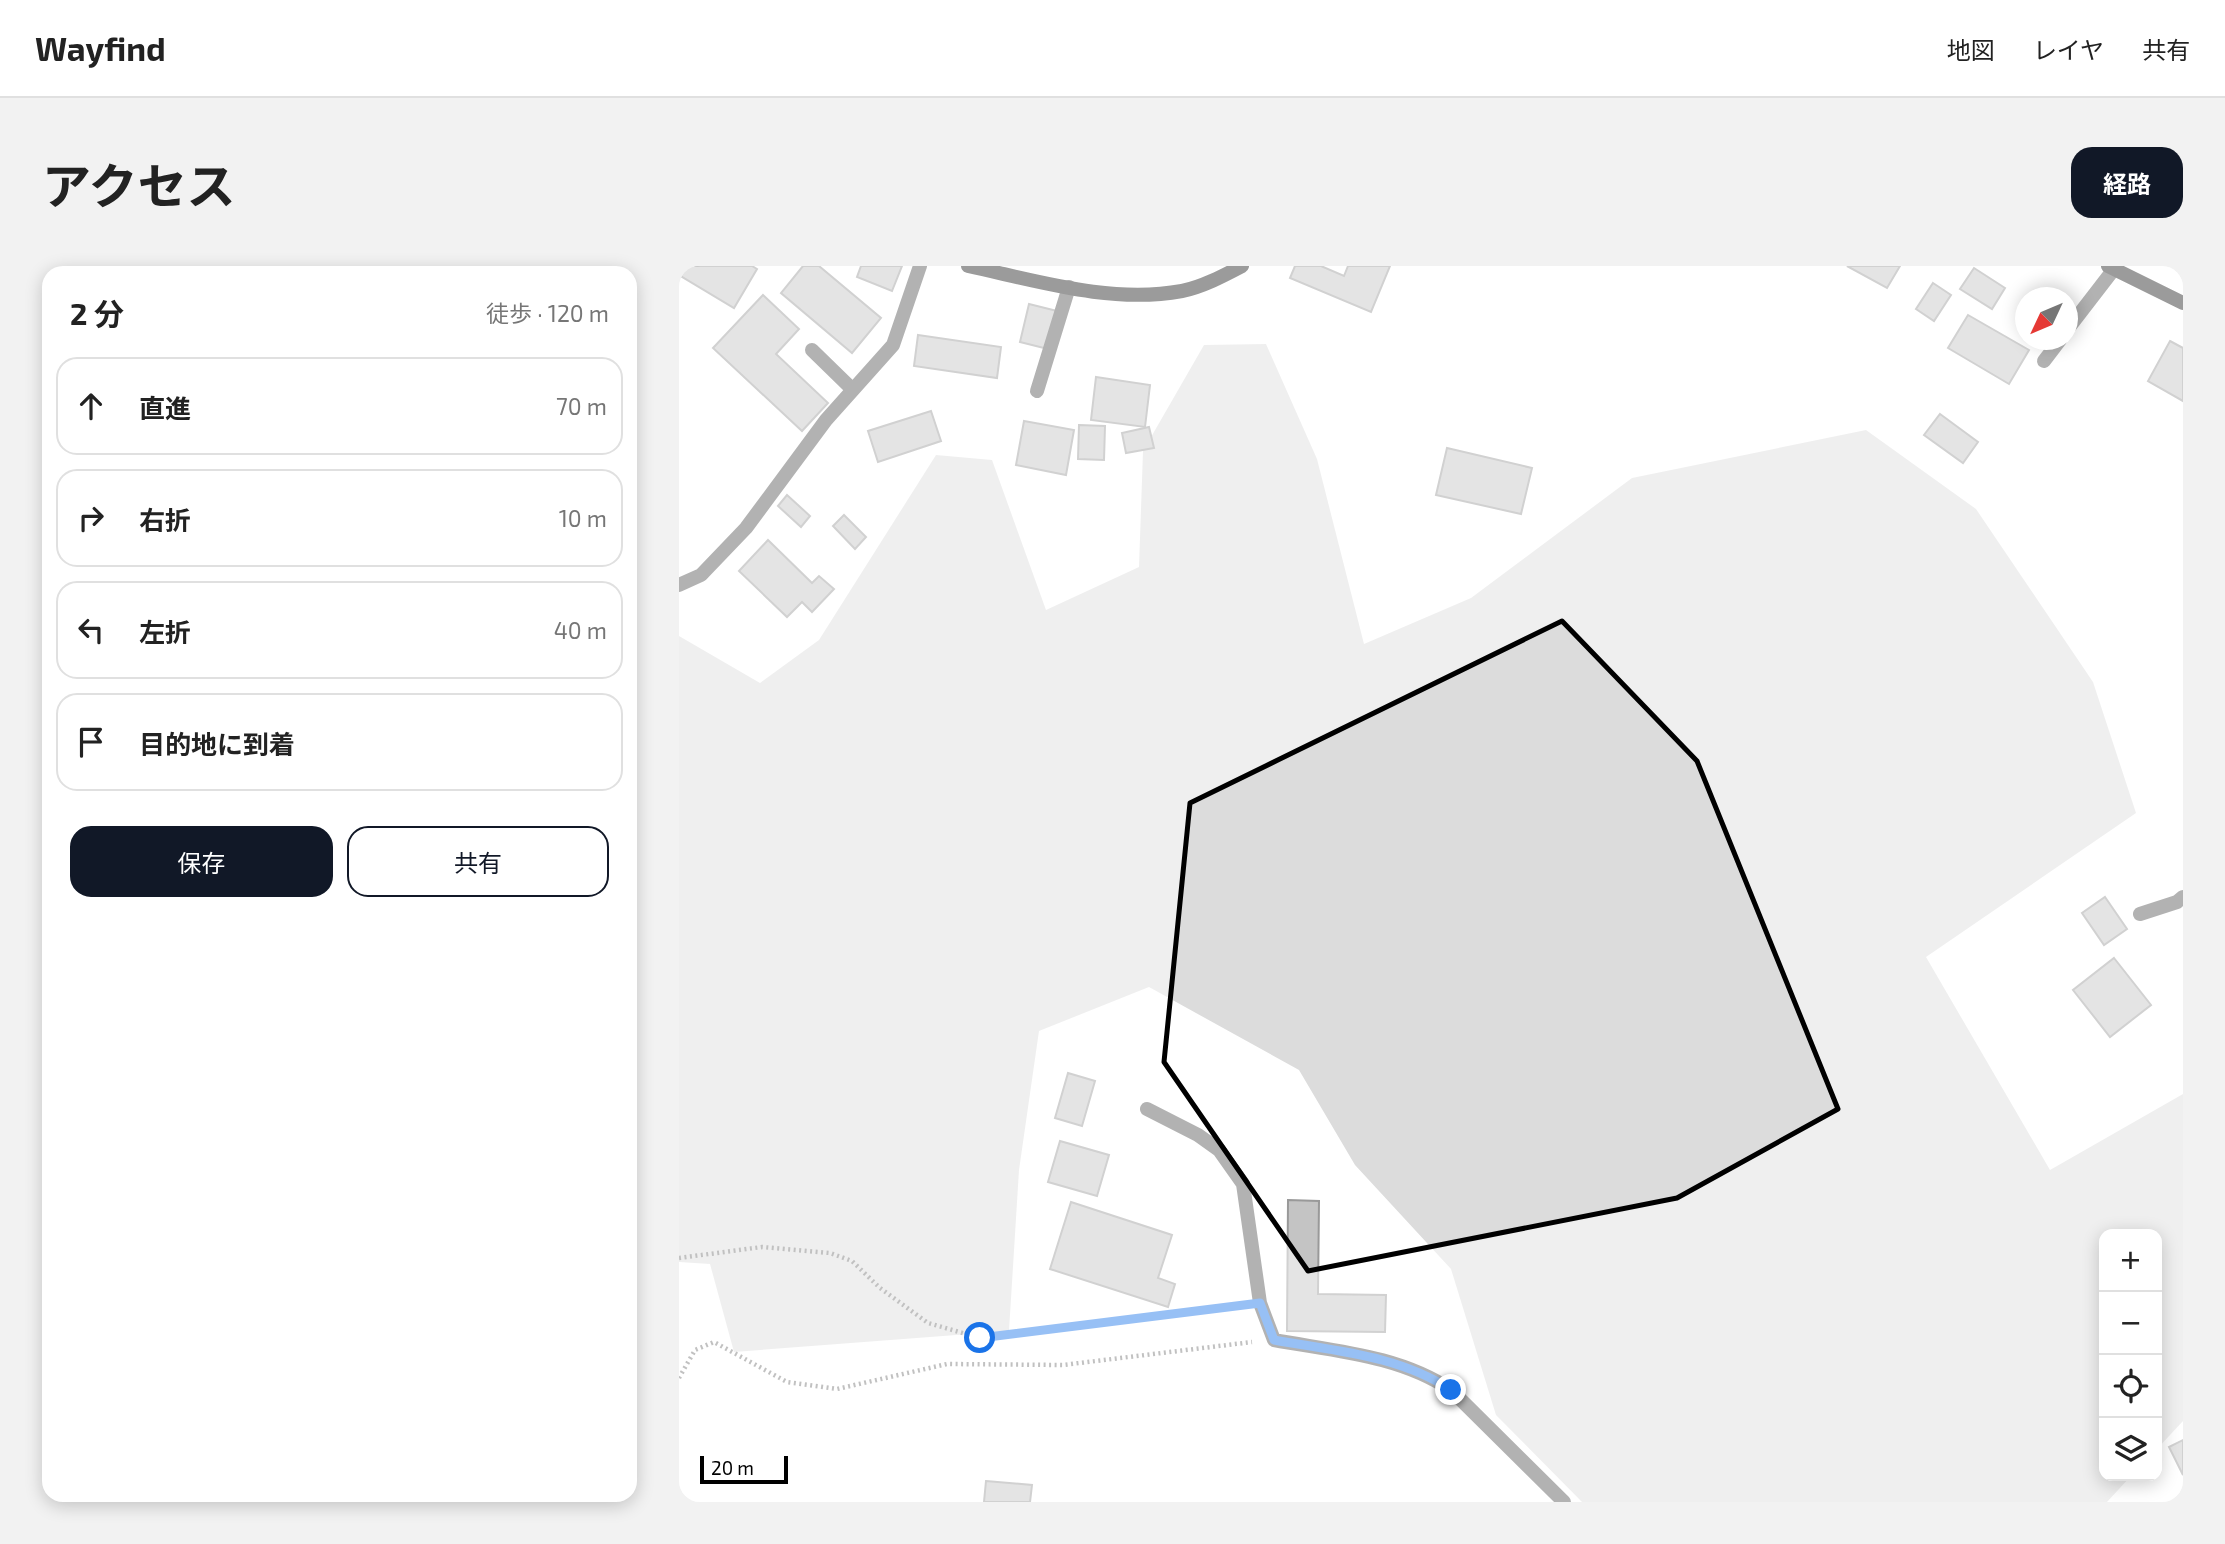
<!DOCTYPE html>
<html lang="ja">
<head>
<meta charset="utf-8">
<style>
	body { margin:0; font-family:"Exo 2","Noto Sans JP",sans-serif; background:#f2f2f2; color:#222 }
	.controls { position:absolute; right:21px; bottom:21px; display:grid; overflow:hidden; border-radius:14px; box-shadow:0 4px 18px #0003 }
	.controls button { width:63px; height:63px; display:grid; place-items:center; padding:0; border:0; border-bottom:2px solid #e0e0e0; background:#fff; color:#222; font:35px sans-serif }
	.compass { position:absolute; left:1336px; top:21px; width:63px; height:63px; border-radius:50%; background:#fff; box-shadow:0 4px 18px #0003; rotate:226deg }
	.scale { position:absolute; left:21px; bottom:18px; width:88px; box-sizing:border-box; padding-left:7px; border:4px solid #000; border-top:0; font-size:19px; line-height:24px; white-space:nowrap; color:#000; -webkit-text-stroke:5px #fff; paint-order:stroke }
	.stop { position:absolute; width:21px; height:21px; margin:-16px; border:5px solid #1a73e8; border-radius:50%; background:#fff }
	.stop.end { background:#1a73e8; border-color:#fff; box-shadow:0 2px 7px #0008 }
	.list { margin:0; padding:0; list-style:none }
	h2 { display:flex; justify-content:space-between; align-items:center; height:91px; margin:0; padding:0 28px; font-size:30px }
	h2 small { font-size:23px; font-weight:400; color:#767676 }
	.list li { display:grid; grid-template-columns:46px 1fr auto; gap:21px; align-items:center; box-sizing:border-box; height:98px; margin:0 14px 14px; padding:0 14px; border:2px solid #e0e0e0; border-radius:21px }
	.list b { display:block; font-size:26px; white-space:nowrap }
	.list em { font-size:23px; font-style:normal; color:#767676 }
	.actions { display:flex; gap:14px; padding:21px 28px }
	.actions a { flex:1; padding:16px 0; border:2px solid #111827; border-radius:21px; text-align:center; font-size:24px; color:#111827 }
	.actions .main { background:#111827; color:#fff }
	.icon { flex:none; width:38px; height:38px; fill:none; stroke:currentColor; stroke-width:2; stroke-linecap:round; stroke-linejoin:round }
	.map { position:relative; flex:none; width:1504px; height:1236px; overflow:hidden; border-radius:21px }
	header { display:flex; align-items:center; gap:42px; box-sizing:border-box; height:98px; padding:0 35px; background:#fff; border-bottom:2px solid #e0e0e0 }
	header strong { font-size:33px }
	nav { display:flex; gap:38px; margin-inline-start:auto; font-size:24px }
	.intro { display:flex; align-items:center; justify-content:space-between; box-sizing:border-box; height:168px; padding:0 42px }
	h1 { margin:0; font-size:49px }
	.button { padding:18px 32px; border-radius:21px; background:#111827; color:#fff; font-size:24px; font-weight:700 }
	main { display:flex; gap:42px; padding:0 42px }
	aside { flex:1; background:#fff; border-radius:21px; box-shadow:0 4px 18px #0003 }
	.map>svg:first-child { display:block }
	.green { fill:#dcdcdc }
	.building { fill:#c4c4c4; stroke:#999; stroke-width:2 }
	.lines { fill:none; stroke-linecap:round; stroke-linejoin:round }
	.path { stroke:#777; stroke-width:4.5; stroke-dasharray:2 3.5; stroke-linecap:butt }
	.minor { stroke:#555; stroke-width:14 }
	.secondary { stroke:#222; stroke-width:14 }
	.route { stroke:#1a73e8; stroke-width:9 }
	.marked { fill:none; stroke:#000; stroke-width:5; stroke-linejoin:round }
</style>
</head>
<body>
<header>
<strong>Wayfind</strong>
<nav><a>地図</a><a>レイヤ</a><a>共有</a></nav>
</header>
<div class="intro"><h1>アクセス</h1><a class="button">経路</a></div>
<main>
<aside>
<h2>2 分<small>徒歩 · 120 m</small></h2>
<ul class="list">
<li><svg class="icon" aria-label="ahead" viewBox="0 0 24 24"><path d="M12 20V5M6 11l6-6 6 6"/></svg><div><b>直進</b></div><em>70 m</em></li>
<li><svg class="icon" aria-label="right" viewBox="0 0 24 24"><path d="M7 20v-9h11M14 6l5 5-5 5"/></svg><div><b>右折</b></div><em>10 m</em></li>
<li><svg class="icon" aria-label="left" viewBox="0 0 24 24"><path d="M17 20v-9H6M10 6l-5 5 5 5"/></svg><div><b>左折</b></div><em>40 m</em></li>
<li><svg class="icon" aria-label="arrive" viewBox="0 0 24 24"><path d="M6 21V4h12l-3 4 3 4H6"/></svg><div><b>目的地に到着</b></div></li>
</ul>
<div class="actions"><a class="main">保存</a><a>共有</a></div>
</aside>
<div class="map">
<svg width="1504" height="1236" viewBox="0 0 1504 1236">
	<rect width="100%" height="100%" fill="#fff"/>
	<path class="green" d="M587 78 638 193 685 378 792 332 953 212 1187 164 1297 243 1414 416 1457 547 1247 691 1371 904 1504 828V1155L1478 1183V968H1425V1210H1452L1428 1236H903L817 1149 772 1003 676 899 620 804 470 721 360 765 340 904 330 1065 55 1086 31 998 0 996V370L81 417 140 374 257 189 313 194 367 344 460 301 464 185 525 79Z"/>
	<g class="building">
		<path d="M2 0H73L78 3 55 42 0 9Z"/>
		<path d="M124 0H140L202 52 173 87 102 27Z"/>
		<path d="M182 0H223L213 25 178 11Z"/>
		<path d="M616 0H642L665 10 669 0H711L692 46 611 12Z"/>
		<path d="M1168 0H1221L1208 22Z"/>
		<path d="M1295 2 1326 22 1313 43 1281 23Z"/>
		<path d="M1254 17 1272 29 1255 55 1237 43Z"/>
		<path d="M84 29 120 63 97 88 149 137 123 165 34 82Z"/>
		<path d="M350 38 378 45 369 83 341 76Z"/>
		<path d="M1289 49 1350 84 1330 118 1269 82Z"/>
		<path d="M239 69 322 81 318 112 235 100Z"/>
		<path d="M1491 75 1504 82V135L1469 115Z"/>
		<path d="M417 111 471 119 466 161 412 154Z"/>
		<path d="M252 145 262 175 199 196 189 165Z"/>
		<path d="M1261 148 1299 176 1284 197 1245 169Z"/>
		<path d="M345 155 395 164 387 209 337 199Z"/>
		<path d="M400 159 426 160 425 194 399 193Z"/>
		<path d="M470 161 475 182 447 187 443 167Z"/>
		<path d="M768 182 853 202 842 248 757 229Z"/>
		<path d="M108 229 131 250 122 261 99 240Z"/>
		<path d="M165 249 187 271 176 283 154 260Z"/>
		<path d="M89 274 133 317 140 310 155 323 133 346 123 336 108 351 60 305Z"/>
		<path d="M1426 631 1448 663 1425 679 1403 647Z"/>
		<path d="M1435 692 1472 739 1431 771 1394 724Z"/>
		<path d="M389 807 416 815 403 860 376 852Z"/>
		<path d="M381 875 430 889 418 930 369 916Z"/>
		<path d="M609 934 640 935 639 1028 707 1029 706 1066 608 1065Z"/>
		<path d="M392 936 493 969 479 1012 496 1018 489 1041 371 1003Z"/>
		<path d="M1504 1174V1209L1490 1181Z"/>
		<path d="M307 1215 353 1219 351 1236H305Z"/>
	</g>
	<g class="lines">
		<g class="path">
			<path d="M0 992 83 981 151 987 173 995 201 1022 249 1057 301 1072 561 1039"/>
			<path d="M0 1112 16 1084 35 1076 108 1116 158 1123 268 1098 384 1099 573 1076"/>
		</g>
		<g class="minor">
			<path d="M1388 64 1435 3"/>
			<path d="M133 84 173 123"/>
			<path d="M1365 95 1381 74"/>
			<path d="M358 125 390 21"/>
			<path d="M0 319 22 309 67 262 147 154 214 79 241 0"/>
			<path d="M1461 648 1498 636 1504 631"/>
			<path d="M468 843 519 869 540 884 564 918 581 1037 595 1074C655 1085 720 1089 772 1124L885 1236"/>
		</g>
		<g class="secondary">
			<path d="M289 0C359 15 432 38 503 25 523 21 544 10 563 0"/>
			<path d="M1429 0 1504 37"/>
		</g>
	</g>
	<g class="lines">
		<path class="route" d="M301 1072 581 1037 595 1074C655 1085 720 1089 772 1124"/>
	</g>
	<path d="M0 0H1504V1236H0ZM883 355 1018 495 1159 843 998 932 629 1005 485 796 511 537Z" fill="#fff" fill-opacity=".55" fill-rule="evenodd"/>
	<path class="marked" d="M883 355 1018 495 1159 843 998 932 629 1005 485 796 511 537Z"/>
</svg>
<div class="controls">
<button>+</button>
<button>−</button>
<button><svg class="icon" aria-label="locate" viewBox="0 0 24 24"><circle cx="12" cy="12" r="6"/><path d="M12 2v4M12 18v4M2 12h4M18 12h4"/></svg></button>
<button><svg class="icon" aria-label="layers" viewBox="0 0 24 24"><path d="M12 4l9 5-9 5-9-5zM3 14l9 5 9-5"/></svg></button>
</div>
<svg class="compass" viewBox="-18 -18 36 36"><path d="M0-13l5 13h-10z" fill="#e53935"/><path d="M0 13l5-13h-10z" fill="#767676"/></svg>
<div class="scale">20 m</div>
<div class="stop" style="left:301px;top:1072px"></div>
<div class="stop end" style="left:772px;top:1124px"></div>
</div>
</main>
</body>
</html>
